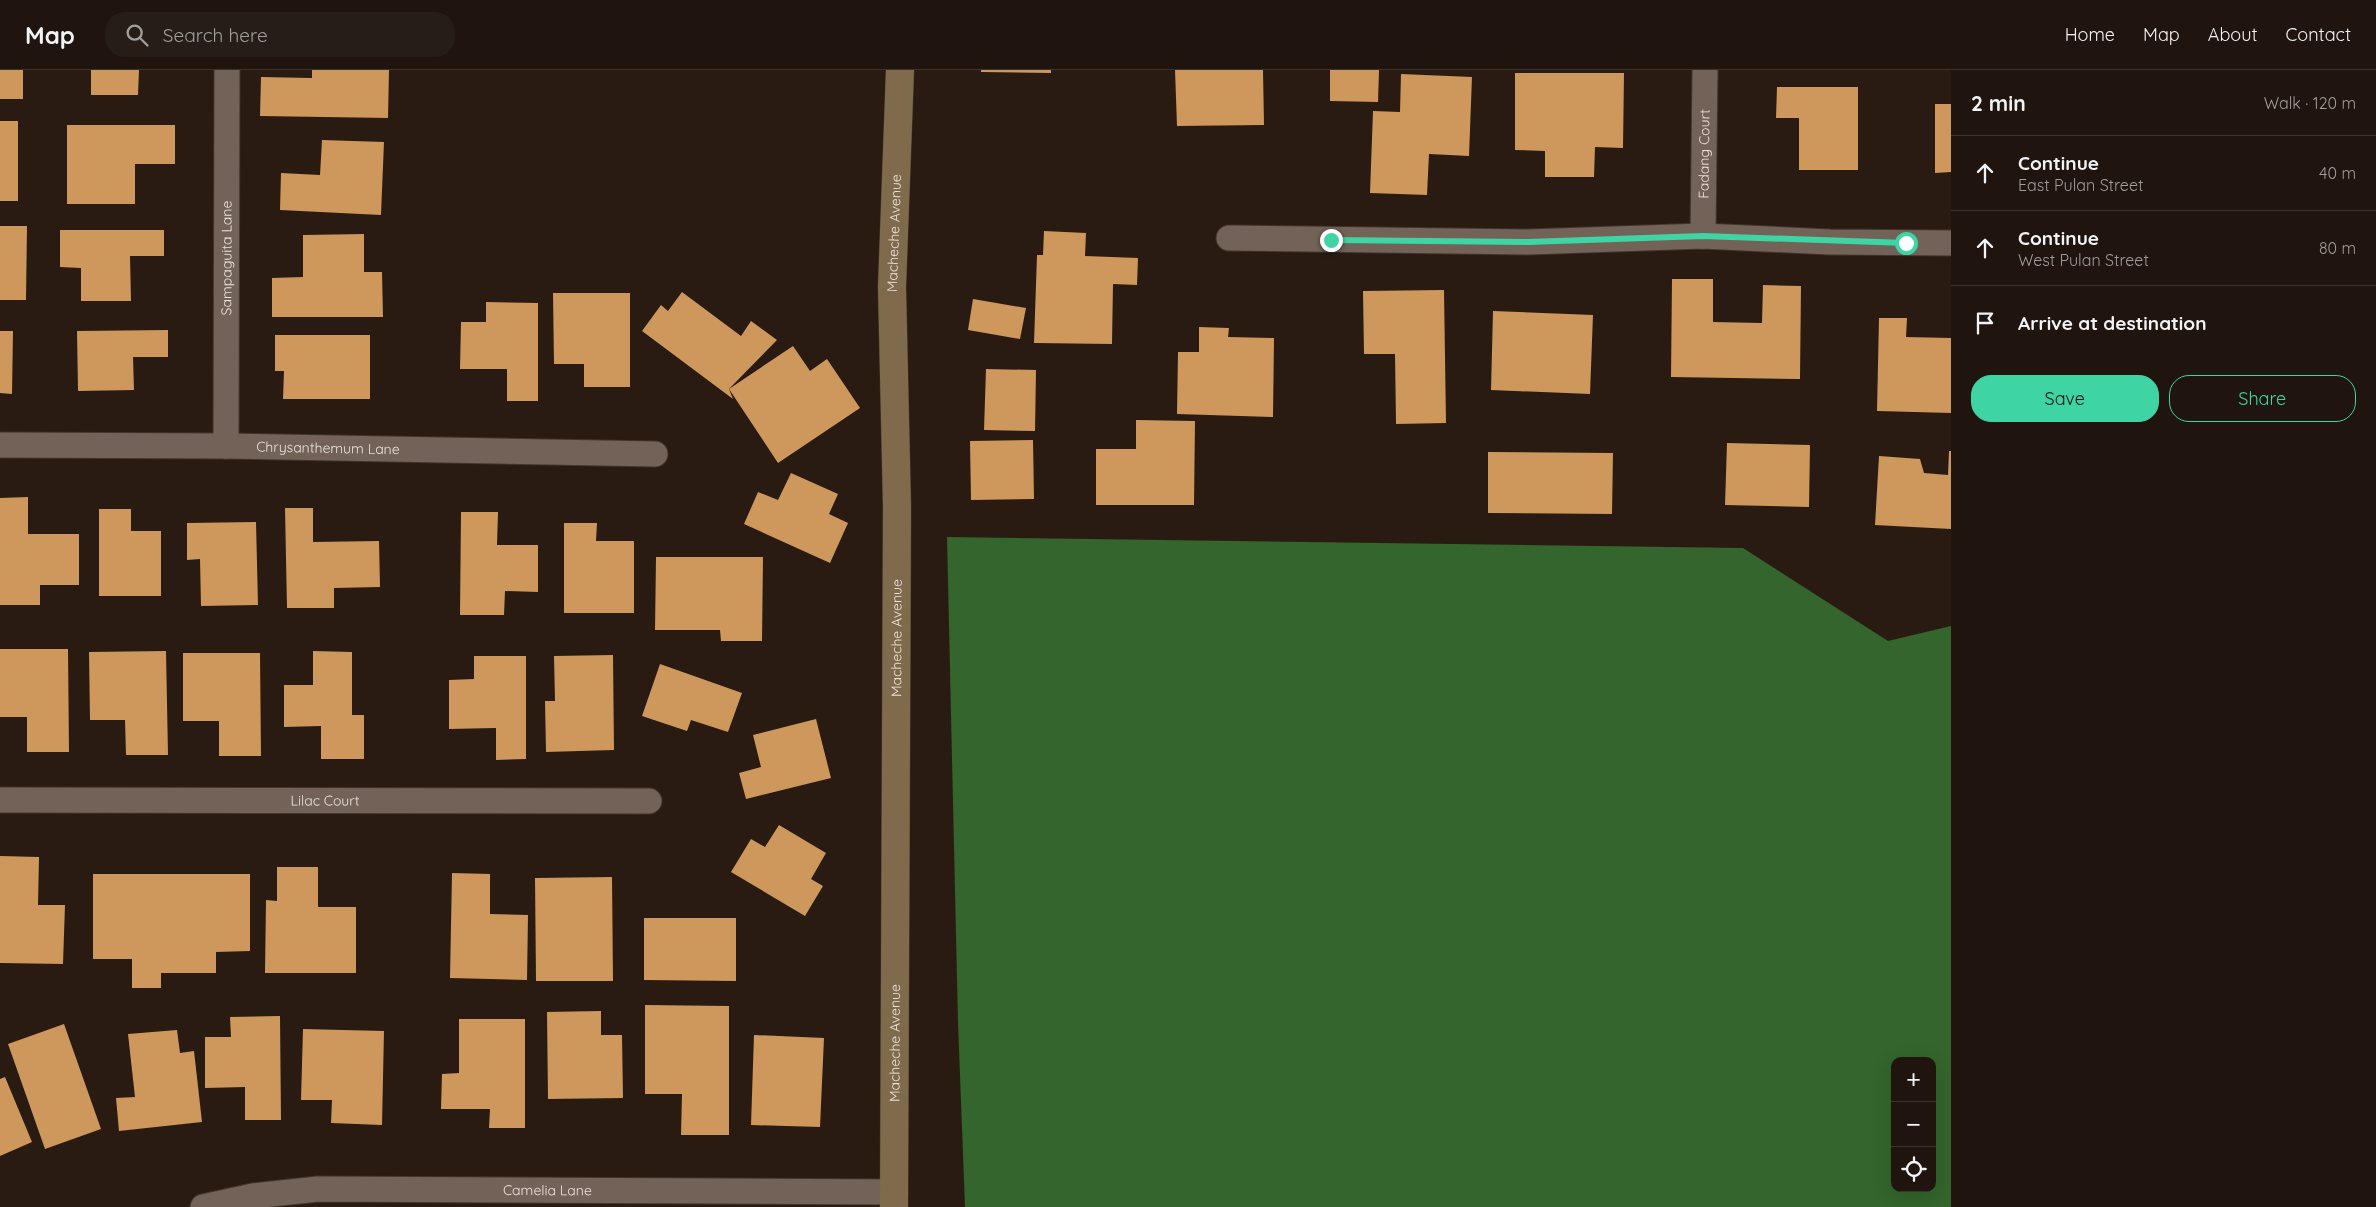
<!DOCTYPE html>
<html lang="en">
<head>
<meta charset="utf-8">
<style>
	body { margin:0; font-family:Quicksand,sans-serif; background:#271d17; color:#f1f3f6 }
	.controls { position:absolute; right:15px; bottom:15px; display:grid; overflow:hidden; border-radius:10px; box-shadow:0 5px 20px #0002 }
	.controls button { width:45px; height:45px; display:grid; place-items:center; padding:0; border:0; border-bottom:1px solid #3c332e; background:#1f140e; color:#f1f3f6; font:25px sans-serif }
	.stop { position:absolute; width:15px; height:15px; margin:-11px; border:4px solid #3ed4a3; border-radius:50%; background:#fff }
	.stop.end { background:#3ed4a3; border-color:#fff; box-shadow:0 1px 5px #0008 }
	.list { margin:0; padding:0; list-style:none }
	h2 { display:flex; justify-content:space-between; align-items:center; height:65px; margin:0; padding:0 20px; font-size:21px }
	h2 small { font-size:16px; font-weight:400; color:#a19e9e }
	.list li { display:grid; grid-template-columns:32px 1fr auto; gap:15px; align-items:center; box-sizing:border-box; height:75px; padding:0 20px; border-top:1px solid #3c332e }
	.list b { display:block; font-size:19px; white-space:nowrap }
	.list p { margin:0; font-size:16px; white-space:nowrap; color:#a19e9e }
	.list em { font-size:16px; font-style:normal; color:#a19e9e }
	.actions { display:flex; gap:10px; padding:15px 20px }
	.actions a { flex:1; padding:11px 0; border:1px solid #3ed4a3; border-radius:20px; text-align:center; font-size:18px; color:#3ed4a3 }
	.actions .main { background:#3ed4a3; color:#111 }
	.icon { flex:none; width:28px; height:28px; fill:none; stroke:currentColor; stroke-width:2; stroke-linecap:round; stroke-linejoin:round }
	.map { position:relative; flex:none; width:1951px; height:1137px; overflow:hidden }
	header { display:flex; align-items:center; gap:30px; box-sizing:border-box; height:70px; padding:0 25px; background:#1f140e; border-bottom:1px solid #3c332e }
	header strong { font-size:24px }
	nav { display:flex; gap:28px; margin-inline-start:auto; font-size:18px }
	.search { width:350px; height:45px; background:#271d17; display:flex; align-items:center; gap:12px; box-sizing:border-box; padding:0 18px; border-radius:20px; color:#a19e9e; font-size:19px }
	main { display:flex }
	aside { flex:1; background:#1f140e }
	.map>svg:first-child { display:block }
	.forest { fill:#33652c; fill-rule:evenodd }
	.building { fill:#ce975b }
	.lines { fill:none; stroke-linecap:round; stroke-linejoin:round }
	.minor-casing { stroke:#413631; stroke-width:27 }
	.secondary-casing { stroke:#413631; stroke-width:29 }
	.minor { stroke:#726257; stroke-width:25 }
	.secondary { stroke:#7f6a4c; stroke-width:28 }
	.route { stroke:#3ed4a3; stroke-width:6 }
	.labels { text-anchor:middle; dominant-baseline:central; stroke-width:5; stroke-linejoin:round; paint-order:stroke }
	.street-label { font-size:14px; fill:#ebe1db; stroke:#1f1209 }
</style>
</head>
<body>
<header>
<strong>Map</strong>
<div class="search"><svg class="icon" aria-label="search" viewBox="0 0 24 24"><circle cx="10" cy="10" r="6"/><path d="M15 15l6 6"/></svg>Search here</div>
<nav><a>Home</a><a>Map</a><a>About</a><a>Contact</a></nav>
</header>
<main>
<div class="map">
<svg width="1951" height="1137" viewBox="0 0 1951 1137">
	<rect width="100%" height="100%" fill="#291b12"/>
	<path class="forest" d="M947 467 1743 478 1888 571 1951 556V1137H965L958 953ZM1895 991H1932V1118H1895Z"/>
	<g class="building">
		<rect x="0" y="0" width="23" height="29"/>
		<path d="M91 0H139L138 25H91Z"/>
		<path d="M312 0H389L388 48 260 46 261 7 312 8Z"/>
		<path d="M981 0H1051V3L981 2Z"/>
		<path d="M1175 0H1263L1264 55 1177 56Z"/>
		<path d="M1330 0H1379L1378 32 1330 31Z"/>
		<path d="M1515 3H1624L1623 78 1595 77 1594 107H1545V81L1515 80Z"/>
		<path d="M1401 4 1472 7 1469 86 1429 84 1427 125 1370 123 1373 41 1400 42Z"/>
		<path d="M1777 17H1858V100H1799V48H1776Z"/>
		<path d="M1935 34H1951V102L1935 103Z"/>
		<rect x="0" y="51" width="18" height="80"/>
		<path d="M67 55H175V94H135V134H67Z"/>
		<path d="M322 70 384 72 381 145 280 140 281 103 320 105Z"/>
		<path d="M0 156H27L26 230H0Z"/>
		<path d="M60 160H164V186H130L131 231H81V198L60 197Z"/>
		<path d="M1044 161 1086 163 1085 186 1138 188 1137 215 1113 214 1112 274 1034 273 1037 185H1043Z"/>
		<path d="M364 164V202H382L383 247H272V208L303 207V165Z"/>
		<path d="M1672 209H1713V252L1762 253 1763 215 1801 216 1800 309 1671 307Z"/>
		<path d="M1444 220 1446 353 1396 354 1395 284H1364L1363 221Z"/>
		<path d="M682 222 741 266 751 251 777 270 729 319 733 329 642 261 661 235 668 241Z"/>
		<path d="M553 223H630V317H584V294H554Z"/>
		<path d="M973 229 1026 238 1020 269 968 260Z"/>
		<path d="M486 232 538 233V331H507V299H460L461 252H486Z"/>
		<path d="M1493 241 1593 245 1590 324 1491 320Z"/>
		<path d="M1879 248H1907L1906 267 1951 268V343L1877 341Z"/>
		<path d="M1199 257 1229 258 1228 267 1274 268 1273 347 1177 344 1178 282H1199Z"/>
		<path d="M168 260V287H133L134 320 78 321 77 261Z"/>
		<path d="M0 261H13L12 324 0 323Z"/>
		<path d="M275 265H370V329H283L284 301H275Z"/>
		<path d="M793 276 810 301 827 289 860 338 778 393 729 319Z"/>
		<path d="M986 299 1036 300 1035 361 984 360Z"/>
		<path d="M1136 350 1195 351 1194 435H1096V379H1136Z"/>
		<path d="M1033 370 1034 429 971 430 970 371Z"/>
		<path d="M1727 373 1810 375 1809 437 1725 435Z"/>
		<path d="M1949 381H1951V459L1875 455 1879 386 1920 389 1924 403 1948 405Z"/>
		<path d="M1488 382 1613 383 1612 444 1488 443Z"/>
		<path d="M791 403 838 424 829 444 848 453 830 493 744 454 758 422 778 430Z"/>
		<path d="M28 427V464H79V515H40V535H0V428Z"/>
		<path d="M285 438H313V472L379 471 380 517 334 518V538H287Z"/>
		<path d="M99 439H131V461H161V526H99Z"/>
		<path d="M461 442H498L497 475H538V522L505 521 504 545H460Z"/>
		<path d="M256 452 258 535 201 536 200 489 187 490V453Z"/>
		<path d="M564 453H597L596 471H634V543H564Z"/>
		<path d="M656 487H763L762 571H721L720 560H655Z"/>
		<path d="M0 579H68L69 682H27V647H0Z"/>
		<path d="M166 581 168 685H126L125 650H90L89 582Z"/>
		<path d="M313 581 352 582V645H364V689H321V656L284 657V615H313Z"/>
		<path d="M183 583H260L261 686H219V651H183Z"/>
		<path d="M613 585 614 680 546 682 545 631H555L554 586Z"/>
		<path d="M474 586H526V689L496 690V658L449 659V610L474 609Z"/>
		<path d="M660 594 742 623 728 662 691 650 687 661 642 646Z"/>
		<path d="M816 649 831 708 746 729 739 703 761 697 753 665Z"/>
		<path d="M779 755 826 783 811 809 823 816 805 846 731 802 751 769 765 777Z"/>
		<path d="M0 786 39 787 38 835H65L63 894 0 893Z"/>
		<path d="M277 797H318V837H356V903H265L266 830 277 831Z"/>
		<path d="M452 803 490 804V844L528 845 527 910 450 908Z"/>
		<path d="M93 804H250V881L216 882V903H161V918H132V889H93Z"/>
		<path d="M612 807 613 911H536L535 808Z"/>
		<path d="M644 848H736V911L644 910Z"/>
		<path d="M645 935 729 936V1065H681L682 1024H645Z"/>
		<path d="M601 941V965H622L623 1028 548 1029 547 942Z"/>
		<path d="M280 946 281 1050H245V1017L205 1018V967H231L230 947Z"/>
		<path d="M459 949H525V1058H489L490 1039H441L442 1004 459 1003Z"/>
		<path d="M64 954 101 1059 45 1079 8 974Z"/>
		<path d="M303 959 384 961 382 1055 331 1053 332 1030H301Z"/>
		<path d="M177 960 180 983 194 981 202 1052 119 1061 116 1028 135 1027 128 964Z"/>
		<path d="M754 965 824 968 820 1057 751 1055Z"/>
		<path d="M5 1007 32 1072 0 1086V1009Z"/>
	</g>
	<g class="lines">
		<g class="minor-casing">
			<g id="minor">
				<path id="s1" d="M1703 166 1705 0"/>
				<path d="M1229 168 1528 172 1703 166 1830 172 1951 173"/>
				<path id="s2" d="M0 375 226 376 655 384"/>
				<path id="s3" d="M226 376 227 0"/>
				<path id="s4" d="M0 730 649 731"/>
				<path id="s5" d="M203 1137 253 1126 318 1119 895 1122"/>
			</g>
		</g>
		<g class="secondary-casing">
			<g id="secondary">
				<path id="s6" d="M894 1137 897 437 892 217 900 0"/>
			</g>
		</g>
		<use href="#minor" class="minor"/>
		<use href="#secondary" class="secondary"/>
	</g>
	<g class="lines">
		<path class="route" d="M1331 170 1528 172 1703 166 1906 173"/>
	</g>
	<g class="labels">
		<g class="street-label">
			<text stroke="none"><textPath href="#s1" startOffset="82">Fadang Court</textPath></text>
			<text stroke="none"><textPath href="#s6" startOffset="974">Macheche Avenue</textPath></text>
			<text stroke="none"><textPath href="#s3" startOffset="188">Sampaguita Lane</textPath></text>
			<text stroke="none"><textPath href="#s2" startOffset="328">Chrysanthemum Lane</textPath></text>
			<text stroke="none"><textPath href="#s6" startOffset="569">Macheche Avenue</textPath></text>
			<text stroke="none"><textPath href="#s4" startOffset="325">Lilac Court</textPath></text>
			<text stroke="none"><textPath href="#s6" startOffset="164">Macheche Avenue</textPath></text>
			<text stroke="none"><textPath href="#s5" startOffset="346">Camelia Lane</textPath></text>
		</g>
	</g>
</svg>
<div class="controls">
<button>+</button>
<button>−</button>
<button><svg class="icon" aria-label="locate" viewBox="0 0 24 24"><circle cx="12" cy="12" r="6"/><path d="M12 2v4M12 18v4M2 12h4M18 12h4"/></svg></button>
</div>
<div class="stop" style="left:1906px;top:173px"></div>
<div class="stop end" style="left:1331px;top:170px"></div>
</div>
<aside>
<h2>2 min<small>Walk · 120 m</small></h2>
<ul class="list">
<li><svg class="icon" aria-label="ahead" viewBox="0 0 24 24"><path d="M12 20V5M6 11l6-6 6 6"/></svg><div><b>Continue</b><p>East Pulan Street</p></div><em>40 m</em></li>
<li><svg class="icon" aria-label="ahead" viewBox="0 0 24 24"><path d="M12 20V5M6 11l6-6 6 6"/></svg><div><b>Continue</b><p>West Pulan Street</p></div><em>80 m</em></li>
<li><svg class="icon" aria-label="arrive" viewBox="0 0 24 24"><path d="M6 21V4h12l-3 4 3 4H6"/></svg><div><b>Arrive at destination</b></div></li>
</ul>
<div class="actions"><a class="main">Save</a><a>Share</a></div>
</aside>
</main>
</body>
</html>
